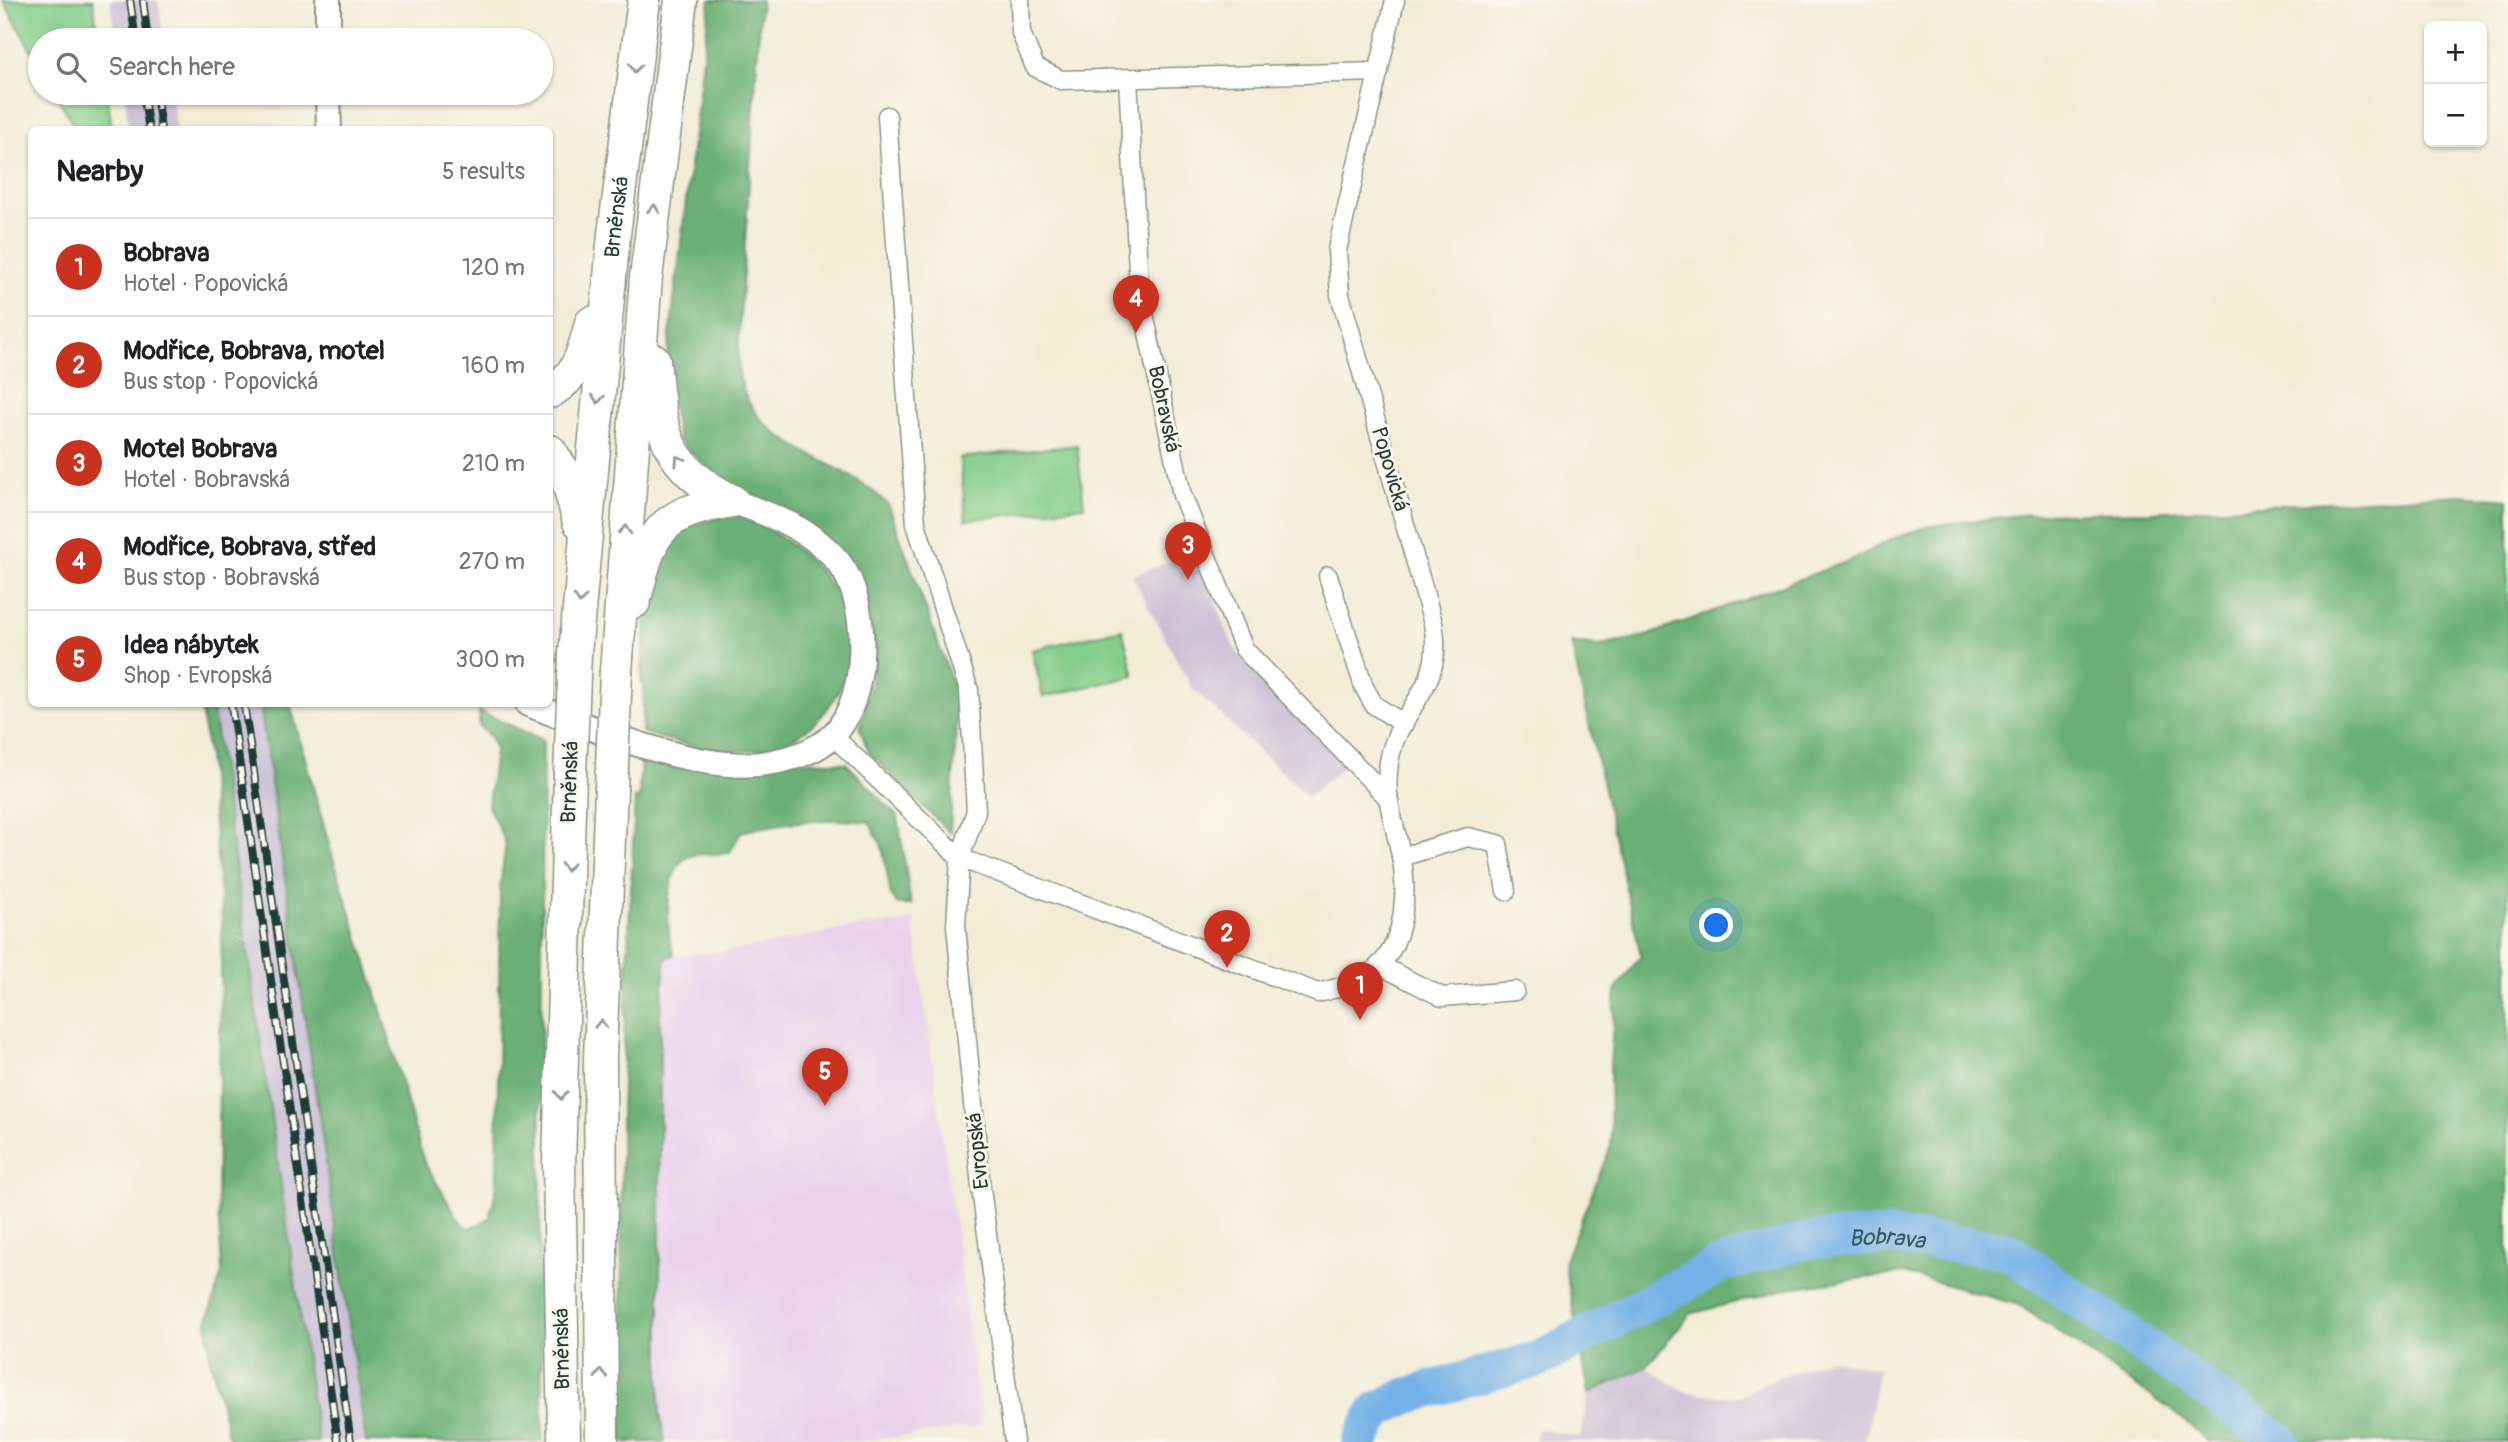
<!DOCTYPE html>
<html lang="en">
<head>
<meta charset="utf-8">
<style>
	body { margin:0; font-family:Pangolin,sans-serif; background:#f6f6f6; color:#202124 }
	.controls { position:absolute; right:21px; top:21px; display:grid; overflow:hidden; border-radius:10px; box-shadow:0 2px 5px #0004 }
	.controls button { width:63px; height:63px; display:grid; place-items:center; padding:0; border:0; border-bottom:2px solid #e0e0e0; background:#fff; color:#202124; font:35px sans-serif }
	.you { position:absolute; left:1717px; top:926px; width:24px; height:24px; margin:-18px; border:5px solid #fff; border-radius:50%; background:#1a73e8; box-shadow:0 0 0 10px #1a73e833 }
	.badge { display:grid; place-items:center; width:46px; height:46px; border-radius:50%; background:#c8321e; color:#fff; font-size:23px; font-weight:700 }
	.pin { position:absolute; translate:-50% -58px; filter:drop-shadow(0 2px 4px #0008) }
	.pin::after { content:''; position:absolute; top:37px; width:24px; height:21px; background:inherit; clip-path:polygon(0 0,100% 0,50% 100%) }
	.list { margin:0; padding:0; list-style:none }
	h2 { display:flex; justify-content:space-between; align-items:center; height:91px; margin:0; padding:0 28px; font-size:30px }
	h2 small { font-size:23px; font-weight:400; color:#757577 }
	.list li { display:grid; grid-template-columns:46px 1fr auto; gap:21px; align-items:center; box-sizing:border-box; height:98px; padding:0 28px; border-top:2px solid #e0e0e0 }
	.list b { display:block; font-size:26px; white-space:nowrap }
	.list p { margin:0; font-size:23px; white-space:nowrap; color:#757577 }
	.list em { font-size:23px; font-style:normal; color:#757577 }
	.icon { flex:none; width:38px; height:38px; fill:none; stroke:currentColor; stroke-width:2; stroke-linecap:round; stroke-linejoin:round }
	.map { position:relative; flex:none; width:2508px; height:1442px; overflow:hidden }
	.search { position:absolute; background:#fff; box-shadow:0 2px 5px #0004; left:28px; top:28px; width:525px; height:77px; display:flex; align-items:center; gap:18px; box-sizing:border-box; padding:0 24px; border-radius:38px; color:#757577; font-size:26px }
	.panel { position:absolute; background:#fff; box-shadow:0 2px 5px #0004; left:28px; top:126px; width:525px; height:581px; border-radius:10px }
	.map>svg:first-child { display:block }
	.built { fill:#ead1ec }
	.industrial { fill:#cabfd6 }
	.green { fill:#84cd8a; stroke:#52855f; stroke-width:2 }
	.forest { fill:#6bb076; stroke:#457655; stroke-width:2 }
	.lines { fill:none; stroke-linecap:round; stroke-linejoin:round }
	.river { stroke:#75b1e6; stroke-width:37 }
	.street-casing { stroke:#899586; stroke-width:21 }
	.secondary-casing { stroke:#899586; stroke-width:28 }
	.highway-casing { stroke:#899586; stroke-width:35 }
	.street { stroke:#fff; stroke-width:18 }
	.secondary { stroke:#fff; stroke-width:24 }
	.highway { stroke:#fff; stroke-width:32 }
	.rail-casing { stroke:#1f3d34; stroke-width:8 }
	.rail { stroke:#fbf7ec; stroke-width:5; stroke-dasharray:16; stroke-linecap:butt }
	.highway-bridge-casing { stroke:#899586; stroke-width:35; stroke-linecap:butt }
	.highway-bridge { stroke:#fff; stroke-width:32 }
	.oneway { stroke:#8f9e9a }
	.labels { text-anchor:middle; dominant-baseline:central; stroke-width:6; stroke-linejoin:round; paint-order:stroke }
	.street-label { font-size:21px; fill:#1f3d34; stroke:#fbf7ec }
	.water-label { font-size:23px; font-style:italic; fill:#345a60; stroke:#fbf7ec }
</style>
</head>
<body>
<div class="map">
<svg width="2508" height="1442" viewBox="0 0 2508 1442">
	<rect width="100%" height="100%" fill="#fbf7ec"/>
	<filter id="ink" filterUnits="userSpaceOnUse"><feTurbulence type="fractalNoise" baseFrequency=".0143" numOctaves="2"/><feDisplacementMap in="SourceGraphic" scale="14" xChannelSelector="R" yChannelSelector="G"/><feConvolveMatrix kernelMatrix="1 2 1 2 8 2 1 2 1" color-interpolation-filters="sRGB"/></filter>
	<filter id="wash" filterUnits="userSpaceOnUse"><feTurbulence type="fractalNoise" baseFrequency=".00686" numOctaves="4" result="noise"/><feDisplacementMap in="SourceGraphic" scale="28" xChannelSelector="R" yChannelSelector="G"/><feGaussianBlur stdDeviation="1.57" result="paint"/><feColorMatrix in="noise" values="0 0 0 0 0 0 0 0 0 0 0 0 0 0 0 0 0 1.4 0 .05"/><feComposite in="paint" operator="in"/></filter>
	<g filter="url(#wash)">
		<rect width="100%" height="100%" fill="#f3edd8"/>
		<path class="built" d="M913 917 982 1426 858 1442H665L660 1413V1016L666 957 737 950 862 926 906 922Z"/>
		<g class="industrial">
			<path d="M110 0H158L164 40H116Z"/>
			<path d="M124 93H171L176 129H129Z"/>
			<path d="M1195 551 1233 646 1243 660 1346 764 1308 797 1192 688 1132 576Z"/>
			<path d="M212 704H260L366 1442H318Z"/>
			<path d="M1829 1359 1879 1369 1865 1442H1535L1538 1429 1580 1437 1589 1393 1646 1367 1685 1392 1727 1397 1741 1396 1771 1380Z"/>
		</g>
		<g class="green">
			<path d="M3 0H93L99 40H40V66Z"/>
			<path d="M55 93H107L112 129H76Z"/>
			<path d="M1077 445 1084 506 966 520 960 458Z"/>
			<path d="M1122 629 1134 676 1043 697 1032 650Z"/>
		</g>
		<g class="forest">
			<path d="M710 0H761L739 334C739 348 737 364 740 378 753 449 847 458 889 506L958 699 950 833 869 753 860 729 874 668 875 645 867 601 810 524 785 509 724 483 678 440 666 368Z"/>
			<path d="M2460 495 2508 499V1442H2210L2174 1412 2019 1305 1904 1273 1794 1287 1690 1314 1646 1367 1589 1393 1564 1262 1611 1146 1610 1064 1616 989 1641 956 1571 643 1600 646 1646 636 1854 559 1892 539 1930 526 2028 514 2151 512Z"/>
			<path d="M732 514C773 527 808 553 833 588 872 643 840 724 778 745 733 759 685 746 642 732L644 683H641L649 571 670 531Z"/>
			<path d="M200 704H212L318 1442H230L210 1358 207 1322 222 1272 217 1191 222 919 208 755Z"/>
			<path d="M260 704H290L332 855 374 986 424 1162 459 1220 468 1229 489 1219 497 1185 500 887 506 843 488 806 495 750 490 737 479 726V711L543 740 540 1278 543 1442H366Z"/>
			<path d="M641 752 846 763 898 817 911 905H898L891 895 882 846 869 822C827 817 782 822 741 832L730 852C715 857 695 850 683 860 665 877 665 934 674 955L666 958 660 1016V1413L665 1442H622L621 1108 635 798H639Z"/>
		</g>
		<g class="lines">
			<path class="river" id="s1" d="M1360 1442 1377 1410 1407 1396 1539 1359 1722 1264 1810 1240 1886 1236 2007 1250 2281 1442"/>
		</g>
	</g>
	<g filter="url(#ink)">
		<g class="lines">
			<g class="street-casing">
				<g id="street">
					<path d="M1020 0 1021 33 1035 67 1061 80 1379 72"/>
					<path d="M1128 78 1139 290 1182 495 1244 649 1386 796"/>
					<path d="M887 116 916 524 969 690 976 811 960 858 956 926 981 1188 1014 1442"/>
					<path d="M1328 576 1364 687 1374 705 1404 724"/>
					<path d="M833 736 960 858 1318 993C1335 989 1353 984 1368 975 1408 949 1409 887 1399 846 1392 814 1384 796 1389 762 1398 705 1446 691 1433 623L1340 295 1337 250 1395 0"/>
					<path d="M1401 857 1468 837 1498 844 1506 891"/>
					<path d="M1379 965 1442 997 1515 991"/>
				</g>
			</g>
			<g class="secondary-casing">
				<g id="secondary">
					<path d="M328 0V40"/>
					<path d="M328 93 329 130"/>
					<path d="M528 704C592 728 699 774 767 763 791 759 817 752 834 734 869 698 870 604 840 564 814 530 771 515 732 501"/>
				</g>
			</g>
			<g class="highway-casing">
				<g id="highway">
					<path d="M654 360C661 433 662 464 732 501"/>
					<path d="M550 392C578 376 583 354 591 323"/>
					<path d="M550 451 566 475 579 522"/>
					<path d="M634 602C652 531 656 514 732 501"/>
					<path id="s2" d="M575 653 614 234 644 0"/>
					<path d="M616 671 646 277 681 0"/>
					<path d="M564 1442 559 1164 570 774"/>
					<path d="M602 1442 600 1057 611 789"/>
				</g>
			</g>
			<use href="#street" class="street"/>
			<use href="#secondary" class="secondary"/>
			<use href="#highway" class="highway"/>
			<g class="rail-casing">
				<g id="rail">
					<path d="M130 0 136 40"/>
					<path d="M143 0 148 40"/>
					<path d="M143 93 149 130"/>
					<path d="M156 93 161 130"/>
					<path d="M231 704 338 1442"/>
					<path d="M244 704 351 1442"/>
				</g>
			</g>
			<use href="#rail" class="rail"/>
			<g class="highway-bridge-casing">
				<g id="highway-bridge">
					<path d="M570 774 575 653"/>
					<path d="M611 789 616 671"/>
				</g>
			</g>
			<use href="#highway-bridge" class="highway-bridge"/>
		</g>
		<defs><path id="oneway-chevron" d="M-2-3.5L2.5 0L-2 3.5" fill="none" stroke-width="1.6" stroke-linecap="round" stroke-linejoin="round" transform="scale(1.75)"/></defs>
		<g class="oneway">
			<use href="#oneway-chevron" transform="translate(635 68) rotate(97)"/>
			<use href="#oneway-chevron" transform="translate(654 209) rotate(-83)"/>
			<use href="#oneway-chevron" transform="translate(598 399) rotate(95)"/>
			<use href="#oneway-chevron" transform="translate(679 460) rotate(-124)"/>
			<use href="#oneway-chevron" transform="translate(625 530) rotate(-86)"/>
			<use href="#oneway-chevron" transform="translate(580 599) rotate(95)"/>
			<use href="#oneway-chevron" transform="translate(567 867) rotate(92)"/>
			<use href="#oneway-chevron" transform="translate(601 1024) rotate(-88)"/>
			<use href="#oneway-chevron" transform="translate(561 1095) rotate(92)"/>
			<use href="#oneway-chevron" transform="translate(601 1374) rotate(-91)"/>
		</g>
	</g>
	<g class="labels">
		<g class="street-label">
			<text stroke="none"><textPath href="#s2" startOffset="438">Brněnská</textPath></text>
			<text transform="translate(1164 409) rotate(78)">Bobravská</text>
			<text transform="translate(1390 469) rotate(74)">Popovická</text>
			<text transform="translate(570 782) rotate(-88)">Brněnská</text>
			<text transform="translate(978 1151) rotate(-96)">Evropská</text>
			<text transform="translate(562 1349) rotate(-91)">Brněnská</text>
		</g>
		<g class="water-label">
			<text stroke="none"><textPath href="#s1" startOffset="581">Bobrava</textPath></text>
		</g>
	</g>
</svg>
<div class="controls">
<button>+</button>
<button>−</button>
</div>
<div class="you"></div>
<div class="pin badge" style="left:1360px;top:1020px">1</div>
<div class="pin badge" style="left:1227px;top:968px">2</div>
<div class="pin badge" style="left:1188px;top:580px">3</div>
<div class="pin badge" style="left:1136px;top:333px">4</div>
<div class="pin badge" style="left:825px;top:1106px">5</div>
<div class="search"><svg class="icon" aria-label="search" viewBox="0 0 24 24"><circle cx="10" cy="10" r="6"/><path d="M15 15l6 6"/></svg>Search here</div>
<section class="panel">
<h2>Nearby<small>5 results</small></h2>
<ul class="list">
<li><span class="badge">1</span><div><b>Bobrava</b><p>Hotel · Popovická</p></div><em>120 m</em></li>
<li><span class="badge">2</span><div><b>Modřice, Bobrava, motel</b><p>Bus stop · Popovická</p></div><em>160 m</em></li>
<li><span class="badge">3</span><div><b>Motel Bobrava</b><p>Hotel · Bobravská</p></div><em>210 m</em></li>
<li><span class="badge">4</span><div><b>Modřice, Bobrava, střed</b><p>Bus stop · Bobravská</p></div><em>270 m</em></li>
<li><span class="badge">5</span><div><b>Idea nábytek</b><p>Shop · Evropská</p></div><em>300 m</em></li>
</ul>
</section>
</div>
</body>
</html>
